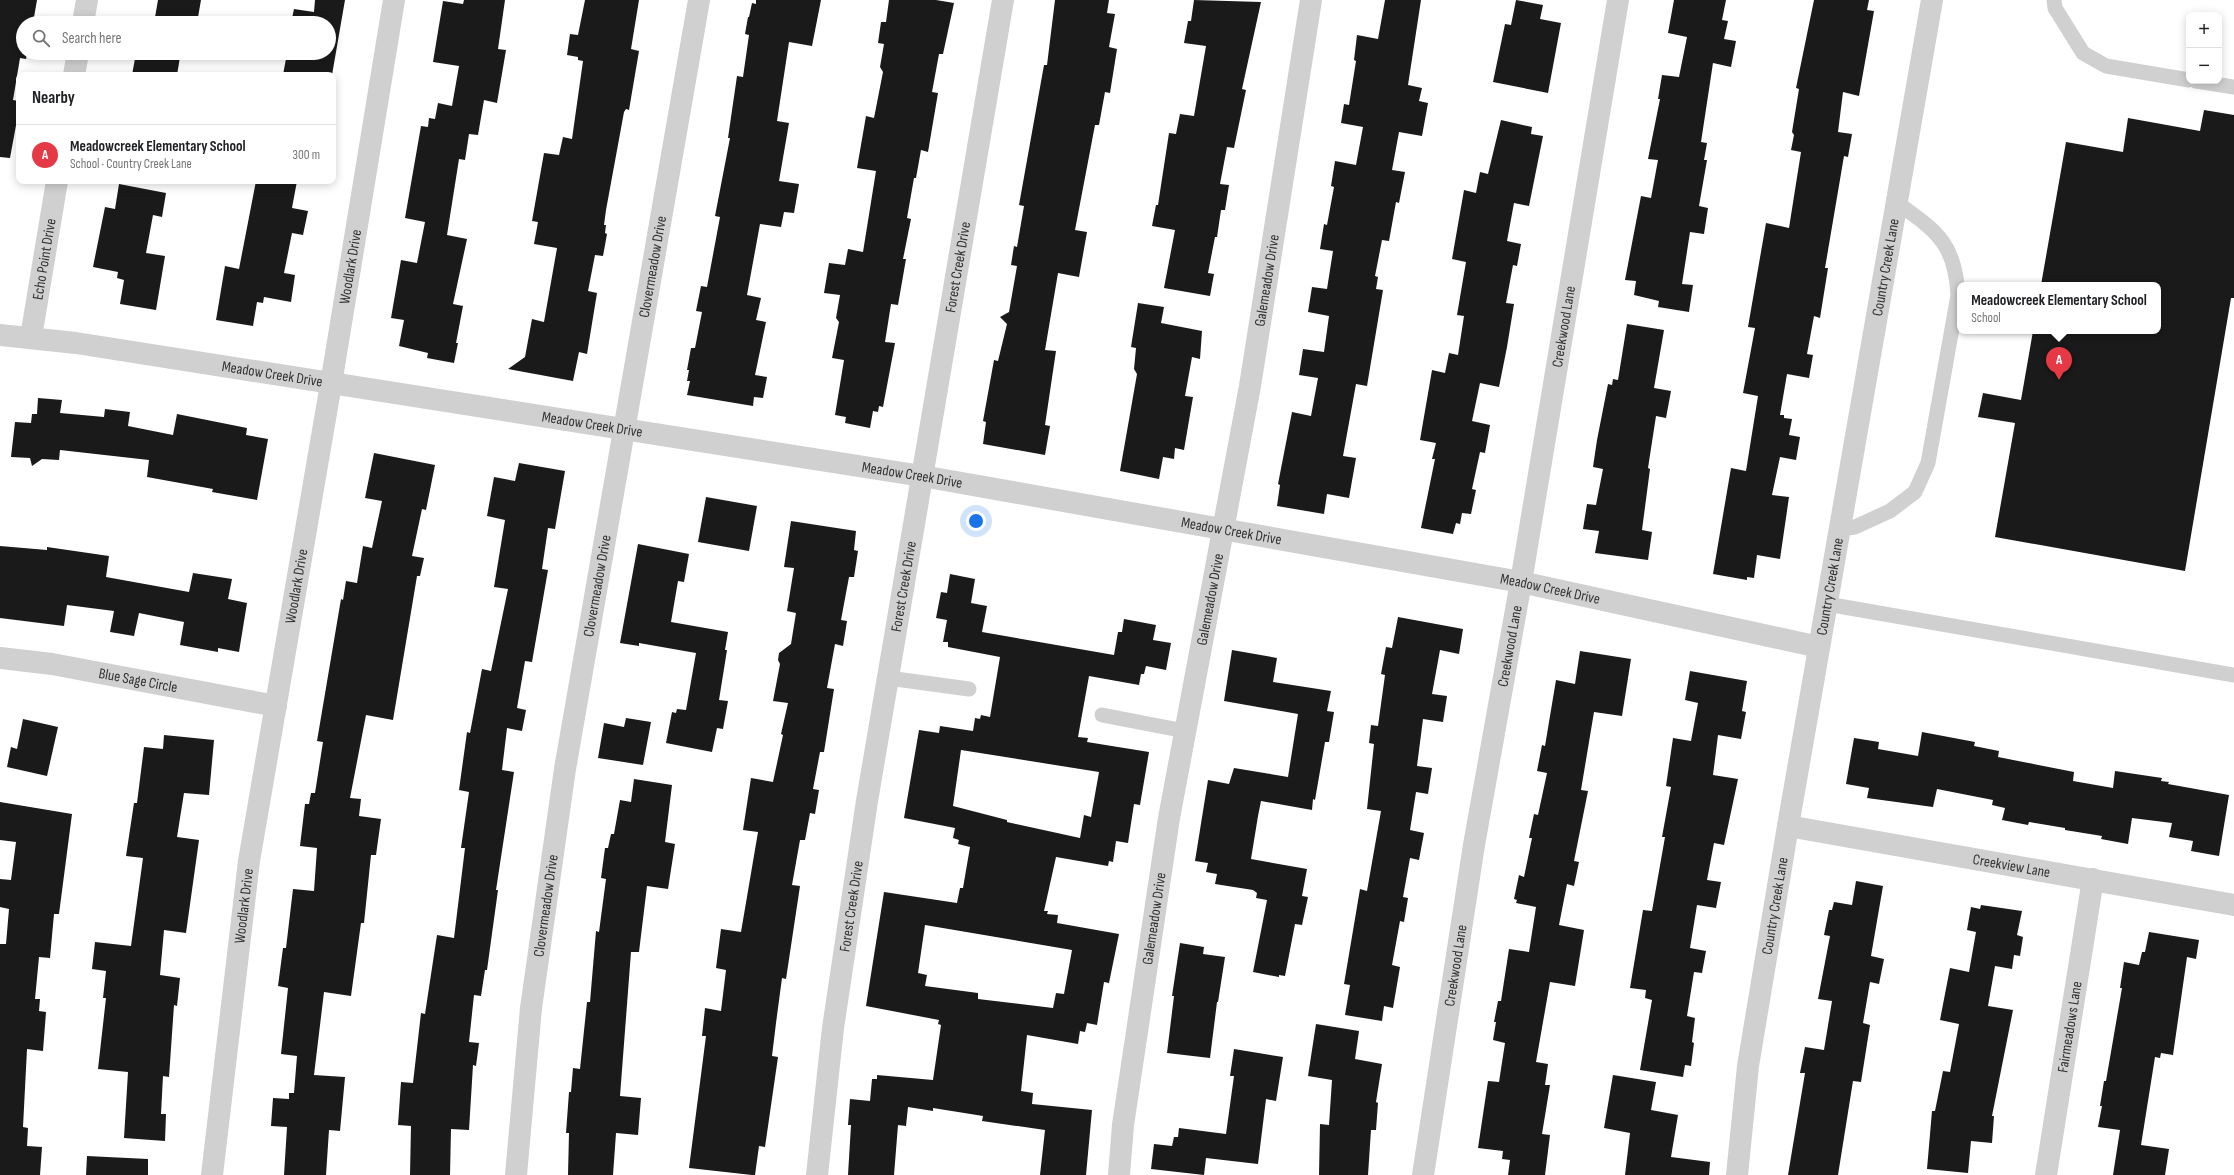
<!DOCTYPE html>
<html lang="en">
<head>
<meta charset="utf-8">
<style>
	body { margin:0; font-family:"Sofia Sans Condensed",sans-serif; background:#f6f6f6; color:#202124 }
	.controls { position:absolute; right:12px; top:12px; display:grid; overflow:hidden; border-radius:8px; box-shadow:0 2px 10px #0003 }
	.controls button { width:36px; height:36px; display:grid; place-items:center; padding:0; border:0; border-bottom:1px solid #e0e0e0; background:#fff; color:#202124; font:20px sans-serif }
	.you { position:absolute; left:976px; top:521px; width:14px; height:14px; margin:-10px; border:3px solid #fff; border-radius:50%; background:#1a73e8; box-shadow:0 0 0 6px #1a73e833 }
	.badge { display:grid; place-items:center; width:26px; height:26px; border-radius:50%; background:#e63946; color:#fff; font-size:13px; font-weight:700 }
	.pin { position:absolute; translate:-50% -33px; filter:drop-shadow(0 1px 2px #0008) }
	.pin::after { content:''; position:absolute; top:21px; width:14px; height:12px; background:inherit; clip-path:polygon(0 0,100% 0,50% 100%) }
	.popup { position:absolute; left:1957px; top:282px; width:204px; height:52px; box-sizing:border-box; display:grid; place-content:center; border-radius:8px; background:#fff; filter:drop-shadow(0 1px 3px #0005); font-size:13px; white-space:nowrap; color:#757577 }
	.popup b { font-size:15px; color:#202124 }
	.popup::after { content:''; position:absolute; left:50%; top:100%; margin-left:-8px; border:8px solid transparent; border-top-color:#fff }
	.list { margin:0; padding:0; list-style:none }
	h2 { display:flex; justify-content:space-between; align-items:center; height:52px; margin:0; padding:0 16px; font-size:17px }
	h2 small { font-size:13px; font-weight:400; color:#757577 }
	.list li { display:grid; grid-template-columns:26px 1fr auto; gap:12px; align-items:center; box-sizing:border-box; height:60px; padding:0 16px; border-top:1px solid #e0e0e0 }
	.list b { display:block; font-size:15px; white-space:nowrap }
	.list p { margin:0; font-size:13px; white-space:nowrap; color:#757577 }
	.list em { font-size:13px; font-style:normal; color:#757577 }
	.icon { flex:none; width:22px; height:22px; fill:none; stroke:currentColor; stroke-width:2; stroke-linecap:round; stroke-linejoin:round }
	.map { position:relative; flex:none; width:2234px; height:1175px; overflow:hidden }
	.search { position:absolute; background:#fff; box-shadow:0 2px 10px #0003; left:16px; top:16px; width:320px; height:44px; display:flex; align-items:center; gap:10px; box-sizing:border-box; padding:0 14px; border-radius:22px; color:#757577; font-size:15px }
	.panel { position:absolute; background:#fff; box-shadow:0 2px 10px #0003; left:16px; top:72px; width:320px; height:112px; border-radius:8px }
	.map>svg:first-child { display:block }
	.building { fill:#1a1a1a; fill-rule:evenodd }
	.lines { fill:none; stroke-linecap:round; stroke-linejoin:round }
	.service { stroke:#d0d0d0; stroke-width:15 }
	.minor { stroke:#d0d0d0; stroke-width:22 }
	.tertiary { stroke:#d0d0d0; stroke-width:22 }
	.labels { text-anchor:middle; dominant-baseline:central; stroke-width:4; stroke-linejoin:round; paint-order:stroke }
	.street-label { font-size:15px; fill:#333; stroke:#fff }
</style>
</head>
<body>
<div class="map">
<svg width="2234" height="1175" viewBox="0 0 2234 1175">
	<rect width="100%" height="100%" fill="#fff"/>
	<g class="building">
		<path d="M0 0H37L33 23H23V53H27L26 59 20 58 13 100 19 101V109L10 158 0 157Z"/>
		<path d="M158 0H201L197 23H154Z"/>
		<path d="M315 0H345L332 75H283L287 53H329V23H291L294 9 314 12Z"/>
		<path d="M464 0H505L498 49 506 50 497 103 484 100 478 135 469 134 465 160 459 159 447 235 467 239 453 304 463 306 456 343H458L454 363 427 358 428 353 399 346 404 320 391 318 401 260 417 263 425 222 405 218 421 126 428 127 429 118 435 119 438 103 452 106 459 66 433 62 443 1 463 4Z"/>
		<path d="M585 0H639L631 49 639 51 629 110 626 109 624 112 606 210 604 225H606L605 233 607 234 603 256 595 255 588 291 597 293 587 354 579 352 573 381 508 369 525 357 532 319 544 322 557 248 534 244 538 222 532 221 544 153 559 155 563 137 572 139 583 61 578 60V57L567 55 570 34 578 35Z"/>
		<path d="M756 0H821L812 46 789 42 777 121 789 123 779 181 799 184 794 213 784 212 781 227 760 224 747 295 761 298 756 320 766 322 755 375 767 377 763 398 754 397 753 406 687 395 690 381H687L689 370H687L691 348H695L702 312 696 311 701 286 707 287 720 217 715 216 730 138H728L737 76 743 77 749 35 745 34 748 17H749L752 3 756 4Z"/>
		<path d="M889 0H936L954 3 943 54H939L932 92 938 93 928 152 921 150 916 178H914L907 218 911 219 903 259H906L898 305 891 304 885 342 895 343 883 407 879 406 878 412 873 411 870 428 845 423 846 417 835 415 844 360 832 358 839 322 836 318 840 295 824 293 829 263 845 265 848 249 863 252 876 171 857 168 866 116 874 118 883 72 880 67 884 44 878 43 881 22H886Z"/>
		<path d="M1055 0H1109L1107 13 1115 14 1109 47 1117 49 1110 93 1105 92 1099 125H1095L1075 230 1087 232 1079 277 1058 273 1045 350 1056 351 1045 425 1050 426 1045 455 983 444 986 422 983 421 994 360 998 361 1007 324 1000 317 1009 312 1017 266 1011 265 1014 246 1017 247 1024 206 1019 205 1044 65H1047Z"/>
		<path d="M1194 0 1261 2 1242 89 1246 90 1234 148 1227 147 1220 184 1229 185 1225 210H1221L1217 237H1215L1208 273 1214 274 1210 296 1164 288 1175 230 1152 226 1156 205H1158L1169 133 1176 134 1180 114 1194 116 1206 46 1184 43 1188 21H1191Z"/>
		<path d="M1385 0H1421L1408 85 1422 88 1419 101 1428 103 1422 136 1399 132 1392 170 1405 172 1399 203 1396 202 1389 241 1382 240 1375 276 1378 277 1376 289 1383 290 1367 386 1356 384 1343 456 1356 458 1349 498 1327 494 1324 514 1277 506 1280 485 1278 484 1292 412 1311 416 1318 378 1299 375 1303 349 1324 352 1329 316 1308 312 1312 287 1327 289 1333 251 1320 249 1324 224 1327 225 1334 187 1331 186 1335 161 1356 165 1363 127 1341 123 1344 104 1349 105 1356 61 1354 60 1357 35 1378 39Z"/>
		<path d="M1516 0 1543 5 1540 19 1561 23 1548 93 1493 82 1505 24 1511 25Z"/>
		<path d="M1674 0H1726L1722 20 1728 21 1724 39 1736 41 1731 67 1713 63 1701 142 1707 143 1704 160H1707L1699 206 1708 208 1704 234 1690 232 1682 284 1693 285 1689 312 1658 307 1659 301 1634 295 1636 281 1625 280 1641 196 1651 198 1658 160 1648 159 1660 99H1658L1662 75 1679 77 1687 37 1668 33Z"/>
		<path d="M1814 0H1869L1867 10 1874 11 1859 96 1843 92 1838 132 1852 134 1848 157 1844 156 1825 268H1828L1820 318 1814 316 1807 354 1813 355 1809 378 1787 374 1780 415H1784V418L1792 419 1789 435 1800 437 1796 460 1780 457 1772 495 1789 497 1780 559 1757 555 1754 578 1747 577V580L1713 574 1731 468 1746 471 1758 396 1743 393 1755 328 1748 327 1766 223 1789 228 1801 152 1791 150 1794 135 1792 132 1799 89 1796 88Z"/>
		<path d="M136 53H158L180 57 177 75H132Z"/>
		<path d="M2204 110 2234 115V298H2231L2185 571 1995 537 2015 423 1978 417 1983 393 2021 400 2033 331H2158V285H2041L2066 142 2123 152 2128 118 2200 131Z"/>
		<path d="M1501 120 1532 127 1531 134 1543 136 1529 206 1514 203 1507 241 1521 244 1517 266 1513 265 1506 303 1514 304 1507 347 1499 387 1480 383 1472 421 1490 425 1485 453 1480 452 1472 489 1476 490 1471 514 1462 513 1460 524 1456 523 1453 534 1421 528 1435 459H1432L1436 443 1420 440 1432 370 1445 373 1449 353 1458 355 1464 316 1457 315 1466 262 1452 259 1464 190 1476 193 1480 172 1488 174Z"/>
		<path d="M256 181H297L292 208 308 211 303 235 292 233 284 273 295 275 291 302 264 297 263 303 257 302 253 326 216 320 225 266 239 269Z"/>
		<path d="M119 184 166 193 162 217 153 215 146 253 165 256 156 310 120 304 124 280 117 278 118 272 93 267 105 207 115 209Z"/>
		<path d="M1138 303 1164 307 1161 323 1202 331 1200 359 1192 357 1185 396 1193 397 1184 450 1175 448 1174 459 1163 457 1159 479 1120 471 1137 374 1134 369 1136 348 1131 347Z"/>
		<path d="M1627 324 1664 330 1654 388 1671 391 1666 418 1656 416 1648 468 1650 469 1642 530 1652 532 1648 560 1595 553 1599 531 1583 529 1587 504 1596 505 1603 469 1593 467 1597 440 1608 384 1612 385 1613 379 1618 380Z"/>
		<path d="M38 398 62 400 60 413 104 417 105 409 130 412 128 426 173 435 177 414 247 428 246 435 268 439 257 500 212 492 213 489 147 477 149 460 60 450 59 460 42 459 32 466 30 458 11 457 15 422 31 423 32 414H37Z"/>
		<path d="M374 453 435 465 426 510 422 509 412 556 424 558 420 576H417L393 720 366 715 350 798 361 799 359 816 381 819 376 855H371L364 923H361L351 996 324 992 314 1075 345 1077 340 1131 329 1130 326 1175H284L287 1127 271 1126 273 1098 289 1099V1093H294L297 1056 281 1054 288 988 278 986 283 948H286L293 889 314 891 317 848 300 846 305 804H309L311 793H315L323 742 317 741 341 599 343 600 346 581 357 583 363 546 372 548 382 501 365 498Z"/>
		<path d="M519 463 565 471 555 529 548 528 542 569 548 570 532 662 525 661 517 708 526 710 522 731 507 728 502 770 514 772 496 890H498L487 970H485L481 996 474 995 469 1042 479 1043 476 1066 473 1065 469 1130 451 1129 450 1175H410L411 1126 398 1125 401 1082 413 1083 421 1013 425 1014 437 935 454 938 465 848H461L469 792 459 790 467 732 470 733 482 669 491 671 508 589 494 587 505 520 487 516 494 477 515 481Z"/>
		<path d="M706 497 757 506 749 551 698 542Z"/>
		<path d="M791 521 856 531 854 550 858 551 854 577H849L841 620 847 621 843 646 835 644 827 688 834 689 824 752H820L813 789 819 790 815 814 810 813 805 840H800L792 885 800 886 786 979 782 978 776 1023 772 1056 778 1057 765 1147 759 1146 755 1175H752L689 1168 706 1036H702L705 1008 721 1011 726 970 716 968 721 929 741 932 758 832 743 830 751 778 773 782 783 735 781 734 788 703 773 701 780 664 778 660 779 653 791 644 796 613 787 611 794 568 784 567Z"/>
		<path d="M638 544 689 554 684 582 678 581 671 622 728 632 725 650H727L719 700 728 701 723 729 717 728 712 752 666 743 672 712 676 713 677 709 686 710 696 653 639 643V646L620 643Z"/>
		<path d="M0 546 47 550V547L109 556 106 577 189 592 193 573 232 579 228 599 247 603 239 652 218 648V652L180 645 184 622 139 613 134 636 110 632 114 611 67 605 64 626 0 618Z"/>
		<path d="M950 574 975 579 971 603 987 606 982 632 1114 655 1118 632H1122L1124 619 1156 625 1153 640 1171 643 1166 670 1146 666 1144 674H1141L1139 685 1089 676 1078 737 1088 738 1087 742 1149 752 1140 805 1134 804 1128 843 1116 841 1113 862 1109 861 1108 866 1056 857 1044 911H1048L1047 914 1058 915 1057 923 1119 934 1109 983 1104 982 1097 1025 1087 1023 1085 1032 1080 1031 1078 1044 1027 1035 1021 1091 1033 1093 1032 1104 1092 1110 1086 1175H1040L1045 1130 982 1121 983 1116 933 1108V1111L908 1107 906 1126 898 1125 894 1175H848L851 1125H848L850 1099 870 1101 872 1079H877V1075L933 1080 941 1025 938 1024 939 1020 866 1006 884 892 957 903 960 888H963L970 847 958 844 959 840 953 838 955 828 904 818 919 730 939 733 940 726 973 731 975 718 980 719 981 715 990 717 1000 657 948 647V642H943L947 620 936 618 941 592 947 593ZM961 750 1099 772 1091 817 1084 815 1080 838 1007 822V820L953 806ZM925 925 1072 950 1064 994 1056 993 1053 1008 978 999V993L925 986 927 975 918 973Z"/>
		<path d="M1398 617 1463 629 1459 654 1440 650 1432 694 1447 696 1443 722 1423 719 1417 766 1432 768 1428 794 1416 792 1410 830 1424 833 1419 860 1410 858 1403 897 1408 898 1404 922 1400 921 1392 965 1400 967 1393 1008 1384 1006 1382 1021 1345 1015 1350 985 1344 984 1360 889 1367 891 1381 811 1367 809 1374 744 1369 743 1371 725 1378 726 1385 675 1381 674 1386 647 1392 648Z"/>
		<path d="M1232 650 1277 658 1273 682 1331 691 1327 711 1334 712 1329 742H1325L1315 800 1313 799 1312 810 1261 801 1258 816 1251 859 1307 869 1302 896 1308 897 1302 925 1295 924 1285 976 1279 975V977L1253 972 1267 900 1256 898 1257 893 1253 890 1215 884 1217 874 1206 872 1208 863 1195 861 1208 780 1229 784 1234 768 1288 777 1298 714 1224 701Z"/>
		<path d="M1580 651 1631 659 1622 716 1594 712 1581 790 1588 791 1574 861 1579 862 1574 886 1567 884 1559 925 1584 930 1575 986 1550 982 1536 1062 1548 1064 1545 1085H1550L1542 1134 1550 1135 1545 1175H1508L1510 1160 1502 1159 1503 1151 1478 1148 1488 1081 1499 1082 1505 1043 1493 1040 1496 1022H1494L1498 1001H1501L1509 949 1529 952 1536 907 1516 903 1517 900 1514 899 1519 875 1524 877 1532 838H1529L1534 814 1538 815 1547 773 1537 771 1542 745 1545 746 1556 680 1575 684Z"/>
		<path d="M1690 671 1747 681 1742 711 1746 712 1741 739 1718 735 1713 775 1738 779 1724 845 1714 843 1707 880 1721 882 1716 908 1697 905 1690 948 1706 951 1702 973 1694 972 1687 1016 1695 1018 1692 1042 1694 1043 1691 1066 1685 1065 1683 1077 1640 1070 1652 1000 1645 998 1646 990 1630 988 1643 910 1652 911 1665 837H1662L1671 787 1666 786 1673 738 1691 741 1698 703 1685 700Z"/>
		<path d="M626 718 651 722 643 765 598 758 604 723 624 727Z"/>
		<path d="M23 719 58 727 47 776 7 767 11 747 17 749Z"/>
		<path d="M1922 732 1975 742 1974 746 1999 751 1998 757 2074 772 2073 781 2113 788 2115 771 2162 778 2161 781 2169 782 2168 784 2229 795 2219 856 2191 851 2193 841 2169 837 2172 823 2132 818 2128 844 2101 839 2102 836 2065 830V828L2029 822 2028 825 2002 820 2005 808 1992 805 1993 800 1937 789 1933 807 1867 798 1869 788 1846 784 1854 738 1879 742 1878 749 1918 756Z"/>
		<path d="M164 735 214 740 209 795 184 793 177 837 199 840 186 933 164 930 160 975 180 978 177 1006 174 1005 169 1077 163 1076 161 1114H166L165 1141 124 1138 128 1072 98 1069 106 998H103L106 971 92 969 95 942 131 946 143 858 126 856 134 803H137L144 747 163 749Z"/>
		<path d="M634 779 672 785 665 842 675 844 668 889 647 886 639 952H631L620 1096 641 1098 638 1135 616 1133 613 1175H568L569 1133H566L569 1092H571L573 1068 580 1069 587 1002H590L596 931 599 932 606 879 601 878 605 848H608L611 834H614L620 800 631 802Z"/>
		<path d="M0 802 72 814 59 914H54L50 958 39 957 35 999H40L39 1011 46 1012 43 1051 27 1049 23 1127 28 1128 27 1146 42 1147 40 1175H0V944H6L9 909 0 907V879L11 880 16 842 0 840Z"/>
		<path d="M1856 881 1883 886 1871 956 1884 959 1879 984 1870 982 1863 1023 1870 1025 1861 1082 1853 1081 1838 1175H1788L1805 1073H1800L1805 1047 1824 1050 1832 1001 1818 999 1830 936 1824 935 1829 910H1832L1834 902 1852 905Z"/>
		<path d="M1981 905 2022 911 2017 935 2023 937 2020 956 2014 955 2012 969 1995 966 1988 1006 2013 1010 1992 1116H1994L1992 1143 1971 1141 1968 1173 1927 1169 1932 1111H1935L1943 1071 1950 1072 1959 1024 1940 1020 1950 968 1969 972 1976 932 1967 930 1971 907 1980 909Z"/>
		<path d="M2149 932 2199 940 2196 959 2187 957 2173 1055 2161 1053 2160 1058 2155 1057 2141 1145 2169 1149 2165 1175H2113L2120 1130 2098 1127 2102 1106H2100L2104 1081H2106L2122 988H2120L2124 962 2139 965 2142 952H2145Z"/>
		<path d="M1180 943 1204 947 1203 954 1225 957 1218 1002H1217L1210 1058 1167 1053 1174 996H1172Z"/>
		<path d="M1316 1024 1359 1031 1355 1059 1382 1064 1376 1102 1378 1103 1376 1130H1371L1368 1175H1319L1320 1124 1329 1125 1332 1080 1308 1076Z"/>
		<path d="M1234 1049 1283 1057 1276 1101 1266 1099 1258 1164 1206 1158 1204 1175 1151 1169 1154 1144 1172 1146 1174 1137H1178L1179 1128 1226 1134 1234 1076H1230Z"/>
		<path d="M1613 1075 1656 1082 1651 1110 1678 1115 1671 1157 1710 1162 1709 1175H1625L1630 1133 1604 1128Z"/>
		<path d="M87 1156 148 1159V1175H86Z"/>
	</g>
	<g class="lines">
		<g class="service">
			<path d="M2054 0 2055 8 2083 53 2106 66 2189 80"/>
			<path d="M2196 81 2234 87"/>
			<path d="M1840 529 1855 527 1890 511 1915 492 1928 463 1958 295C1955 242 1936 231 1896 202"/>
			<path d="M1827 604 2234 675"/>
			<path d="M888 678 969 689"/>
			<path d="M1102 715 1185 731"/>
		</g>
		<g class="minor">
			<path d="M83 23 87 0"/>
			<path d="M74 75 78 53"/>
			<path id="s1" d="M31 337 57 181"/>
			<path id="s2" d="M0 658 52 664 276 706"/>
			<path id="s3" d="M1788 826 2234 905"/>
			<path id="s4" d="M212 1175 249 861 331 384 394 0"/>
			<path id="s5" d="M516 1175 531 1008 565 769 699 0"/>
			<path id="s6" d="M817 1175 833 1028 867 801 1003 0"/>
			<path id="s7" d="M1119 1175 1123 1125 1169 818 1250 386 1311 0"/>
			<path id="s8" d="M1423 1175 1474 845 1521 582 1618 0"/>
			<path id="s9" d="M2046 1175 2093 879"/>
		</g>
		<g class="tertiary">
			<path id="s10" d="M0 335 76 343 922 476 1521 582 1819 647"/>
			<path id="s11" d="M1737 1175 1748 1066 1788 826 1932 0"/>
		</g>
	</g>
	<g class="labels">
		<g class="street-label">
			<text stroke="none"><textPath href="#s1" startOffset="79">Echo Point Drive</textPath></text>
			<text stroke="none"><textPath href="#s4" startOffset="919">Woodlark Drive</textPath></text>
			<text stroke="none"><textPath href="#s5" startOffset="919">Clovermeadow Drive</textPath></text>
			<text stroke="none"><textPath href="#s6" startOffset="919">Forest Creek Drive</textPath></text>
			<text stroke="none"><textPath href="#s11" startOffset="920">Country Creek Lane</textPath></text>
			<text stroke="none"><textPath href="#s7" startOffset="907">Galemeadow Drive</textPath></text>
			<text stroke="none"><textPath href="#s8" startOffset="860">Creekwood Lane</textPath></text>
			<text stroke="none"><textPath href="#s10" startOffset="275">Meadow Creek Drive</textPath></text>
			<text stroke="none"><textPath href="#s10" startOffset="599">Meadow Creek Drive</textPath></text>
			<text stroke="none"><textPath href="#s10" startOffset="923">Meadow Creek Drive</textPath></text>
			<text stroke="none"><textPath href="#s10" startOffset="1247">Meadow Creek Drive</textPath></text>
			<text stroke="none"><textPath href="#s5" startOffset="595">Clovermeadow Drive</textPath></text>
			<text stroke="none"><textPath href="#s4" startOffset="595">Woodlark Drive</textPath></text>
			<text stroke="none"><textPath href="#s6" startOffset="595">Forest Creek Drive</textPath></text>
			<text stroke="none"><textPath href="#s11" startOffset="596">Country Creek Lane</textPath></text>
			<text stroke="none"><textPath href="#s10" startOffset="1571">Meadow Creek Drive</textPath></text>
			<text stroke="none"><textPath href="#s7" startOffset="583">Galemeadow Drive</textPath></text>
			<text stroke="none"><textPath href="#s8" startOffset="536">Creekwood Lane</textPath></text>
			<text stroke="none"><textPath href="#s2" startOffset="140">Blue Sage Circle</textPath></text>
			<text stroke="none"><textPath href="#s3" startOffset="227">Creekview Lane</textPath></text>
			<text stroke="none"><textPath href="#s4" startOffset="271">Woodlark Drive</textPath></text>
			<text stroke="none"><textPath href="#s5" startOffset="271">Clovermeadow Drive</textPath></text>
			<text stroke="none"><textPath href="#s6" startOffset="271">Forest Creek Drive</textPath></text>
			<text stroke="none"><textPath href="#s11" startOffset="272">Country Creek Lane</textPath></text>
			<text stroke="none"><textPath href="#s7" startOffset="259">Galemeadow Drive</textPath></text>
			<text stroke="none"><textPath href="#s8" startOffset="212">Creekwood Lane</textPath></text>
			<text stroke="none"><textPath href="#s9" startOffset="150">Fairmeadows Lane</textPath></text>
		</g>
	</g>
</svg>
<div class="controls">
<button>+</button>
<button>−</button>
</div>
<div class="you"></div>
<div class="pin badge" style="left:2059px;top:380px">A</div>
<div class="popup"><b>Meadowcreek Elementary School</b>School</div>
<div class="search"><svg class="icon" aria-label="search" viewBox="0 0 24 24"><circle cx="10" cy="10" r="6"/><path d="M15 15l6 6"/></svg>Search here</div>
<section class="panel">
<h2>Nearby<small></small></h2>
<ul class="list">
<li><span class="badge">A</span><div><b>Meadowcreek Elementary School</b><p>School · Country Creek Lane</p></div><em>300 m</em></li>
</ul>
</section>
</div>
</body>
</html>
